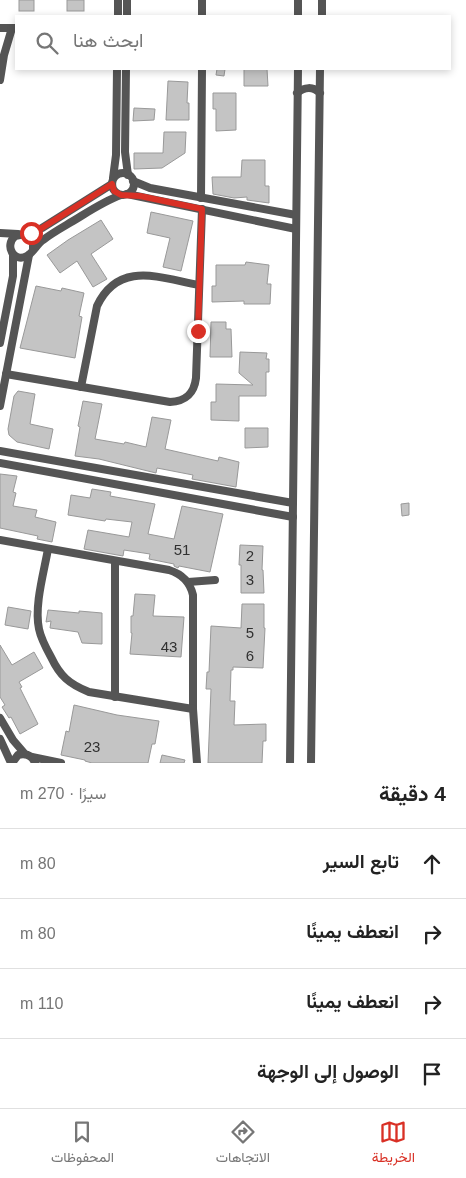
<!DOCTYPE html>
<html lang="ar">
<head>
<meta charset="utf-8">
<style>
	body { margin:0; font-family:Arial,Vazirmatn,sans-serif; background:#f2f2f2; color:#222; direction:rtl }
	.stop { position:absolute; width:15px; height:15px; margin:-11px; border:4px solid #d93025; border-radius:50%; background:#fff }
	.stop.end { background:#d93025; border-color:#fff; box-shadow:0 1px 5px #0008 }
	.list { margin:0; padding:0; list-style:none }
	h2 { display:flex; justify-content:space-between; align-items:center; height:65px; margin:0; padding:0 20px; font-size:21px }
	h2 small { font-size:16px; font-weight:400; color:#767676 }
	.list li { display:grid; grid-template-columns:32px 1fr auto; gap:15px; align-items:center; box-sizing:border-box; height:70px; padding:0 20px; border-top:1px solid #e0e0e0 }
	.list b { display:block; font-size:19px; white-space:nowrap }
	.list em { font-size:16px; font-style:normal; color:#767676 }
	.icon { flex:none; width:28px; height:28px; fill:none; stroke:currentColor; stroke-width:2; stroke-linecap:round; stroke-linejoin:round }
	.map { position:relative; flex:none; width:466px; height:763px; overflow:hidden; direction:ltr }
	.search { position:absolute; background:#fff; box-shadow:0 2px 8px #0003; left:15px; right:15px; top:15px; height:55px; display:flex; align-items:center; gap:12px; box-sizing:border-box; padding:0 18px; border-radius:0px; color:#767676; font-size:19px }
	.sheet { height:345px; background:#fff }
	nav { display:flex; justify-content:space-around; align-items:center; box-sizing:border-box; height:70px; border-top:1px solid #e0e0e0; background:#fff; font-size:14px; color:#767676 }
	nav a { display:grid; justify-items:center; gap:2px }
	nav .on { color:#d93025 }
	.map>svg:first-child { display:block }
	.building { fill:#c4c4c4; stroke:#999 }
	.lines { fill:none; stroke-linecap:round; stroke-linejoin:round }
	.minor { stroke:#555; stroke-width:8 }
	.route { stroke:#d93025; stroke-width:6 }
	.labels { text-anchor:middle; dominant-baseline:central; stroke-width:5; stroke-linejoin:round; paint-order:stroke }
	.number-label { font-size:15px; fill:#313131 }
</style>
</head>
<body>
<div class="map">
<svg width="466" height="763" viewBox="0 0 466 763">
	<rect width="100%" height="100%" fill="#fff"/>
	<g class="building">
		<rect x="19" y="0" width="15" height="11"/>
		<rect x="67" y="0" width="17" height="11"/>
		<path d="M217 69H225L224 76 216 75Z"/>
		<path d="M244 69H267L268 86H244Z"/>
		<path d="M168 81 188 82 187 103H189V120H166Z"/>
		<path d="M213 93H236V130L216 131V109H213Z"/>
		<path d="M134 108 155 109 154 120 133 121Z"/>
		<path d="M164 132H186L185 153 162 168 134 169V153H163Z"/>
		<path d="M242 160H265V186H269V203L247 200V197L234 198 213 194 212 177H241Z"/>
		<path d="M151 212 193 221 181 271 163 267 170 238 147 233Z"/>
		<path d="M101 220 113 239 91 254 107 279 93 287 77 261 60 273 47 255 68 240Z"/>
		<path d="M246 262 269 265 267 284H271L270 304H244V301L212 302V286H216V265H245Z"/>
		<path d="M36 286 61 291 62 288 84 293 79 316 82 317 75 358 20 348Z"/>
		<path d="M211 322H226V329H231L232 357H210Z"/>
		<path d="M240 352 267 353 266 359H269V372H266V396H239V421L211 420V402H216V384L253 385 239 373Z"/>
		<path d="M18 391 35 394 30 424 53 429 49 449 17 442 9 435 8 429 14 396Z"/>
		<path d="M83 401 102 404 95 439 124 444 125 442 146 447 152 417 171 420 165 449 218 461 219 457 239 462 236 487 192 479 193 475 157 468 156 473 99 459 75 456 80 427 78 426Z"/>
		<path d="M245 428H268V447L245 448Z"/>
		<path d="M0 474 17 476 13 492 16 493 13 506 37 510 35 517 56 522 52 542 37 539 38 536 0 528Z"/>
		<path d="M92 489 111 492 110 496 155 504 148 534 174 539 182 506 223 514 210 572 179 566 178 568 174 566V564L149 559 150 554 124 550 123 556 84 549 88 530 129 537 132 522 106 519 105 521 68 515 71 495 90 498Z"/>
		<path d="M409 503V515L402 516 401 504Z"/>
		<path d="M240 545 263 546 262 570H263L264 593H241V565H239Z"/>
		<path d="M135 594 155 595 153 616 184 617 181 657 130 654 132 633H131V616H133Z"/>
		<path d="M242 604H264V628H265L263 668 233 667V670H231L230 701H235L234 725 266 724V741H263L262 763H208L211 689H206L207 672H209L211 626 241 628Z"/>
		<path d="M8 607 31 611 28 629 5 625Z"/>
		<path d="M48 610 79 613V611L102 613V644L82 643 78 632 50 628 51 621 46 622Z"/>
		<path d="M0 645 12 665 34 652 43 668 19 682 22 687 20 688 38 724 20 734 11 717 9 718 2 707 5 705 0 697Z"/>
		<path d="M74 705 117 715 159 721 155 744H152L148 763H92L85 761V760L61 755 66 731 69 732Z"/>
		<path d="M162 755 185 760 184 763H160Z"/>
	</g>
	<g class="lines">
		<g class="minor">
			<path d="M118 0V16"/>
			<path d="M127 16V0"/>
			<path d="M202 16V0"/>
			<path d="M298 16V0"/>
			<path d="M322 16V0"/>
			<path d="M0 28H15"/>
			<path d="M126 69 125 152 128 175"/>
			<path d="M0 80 4 55 12 28"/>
			<path d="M297 93C304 87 313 86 320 93"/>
			<circle cx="123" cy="184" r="11"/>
			<path d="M113 178 116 155 117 69"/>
			<path d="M133 181 150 188 296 215"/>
			<path d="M127 194 296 229"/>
			<path d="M201 198 202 69"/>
			<path d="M0 233 18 234"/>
			<path d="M25 234 42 228 112 184"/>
			<path d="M33 249V242L25 234 15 236C4 246 14 263 27 256 33 253 37 244 43 240 52 233 63 227 73 221 88 212 104 201 121 195"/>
			<path d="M0 343 13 276V255"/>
			<path d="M6 374 170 402C186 401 194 394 196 378L202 209"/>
			<path d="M81 387 97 306C119 260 160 278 199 285"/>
			<path d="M0 406 29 255"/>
			<path d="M0 451 293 503"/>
			<path d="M0 463 293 517"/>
			<path d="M0 540 169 570C182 574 190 582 193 595V709L197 763"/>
			<path d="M48 549C44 572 34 606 39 629 41 639 46 648 51 657 60 676 69 684 89 692L193 709"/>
			<path d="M188 582 215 580"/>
			<path d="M115 697V561"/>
			<path d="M0 718 13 740 25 754"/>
			<path d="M0 739 11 763"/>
			<path d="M32 757 61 763"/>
			<path d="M12 763 18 755C26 753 32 755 35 763"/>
			<path d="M290 763 298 69"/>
			<path d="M311 763 320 69"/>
		</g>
	</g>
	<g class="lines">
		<path class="route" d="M31 233 42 228 112 184 114 191 121 195 140 196 202 209 198 331"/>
	</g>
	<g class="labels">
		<g class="number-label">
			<text x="182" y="549">51</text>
			<text x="250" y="555">2</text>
			<text x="250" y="579">3</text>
			<text x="250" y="632">5</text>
			<text x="169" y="646">43</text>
			<text x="250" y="655">6</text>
			<text x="92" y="746">23</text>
		</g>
	</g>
</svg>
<div class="stop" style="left:31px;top:233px"></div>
<div class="stop end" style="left:198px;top:331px"></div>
<div class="search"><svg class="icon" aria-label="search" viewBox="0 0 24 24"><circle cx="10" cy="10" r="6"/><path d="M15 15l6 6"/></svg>ابحث هنا</div>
</div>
<section class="sheet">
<h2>4 دقيقة<small>سيرًا · 270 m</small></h2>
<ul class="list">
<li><svg class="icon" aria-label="ahead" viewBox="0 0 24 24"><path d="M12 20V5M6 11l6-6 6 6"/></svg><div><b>تابع السير</b></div><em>80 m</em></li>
<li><svg class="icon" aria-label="right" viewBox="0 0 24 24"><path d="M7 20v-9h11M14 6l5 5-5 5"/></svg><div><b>انعطف يمينًا</b></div><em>80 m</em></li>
<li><svg class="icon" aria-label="right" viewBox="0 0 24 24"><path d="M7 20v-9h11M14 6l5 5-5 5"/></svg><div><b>انعطف يمينًا</b></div><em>110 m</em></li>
<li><svg class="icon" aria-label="arrive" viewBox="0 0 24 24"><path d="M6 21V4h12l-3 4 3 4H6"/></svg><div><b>الوصول إلى الوجهة</b></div></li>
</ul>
</section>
<nav>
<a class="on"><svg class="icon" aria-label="map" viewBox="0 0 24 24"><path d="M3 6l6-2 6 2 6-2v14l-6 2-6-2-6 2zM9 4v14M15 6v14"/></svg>الخريطة</a>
<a><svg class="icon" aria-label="directions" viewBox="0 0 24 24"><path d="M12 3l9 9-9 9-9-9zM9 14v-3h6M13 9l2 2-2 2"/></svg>الاتجاهات</a>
<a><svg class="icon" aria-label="saved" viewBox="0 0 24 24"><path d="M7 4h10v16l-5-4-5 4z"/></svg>المحفوظات</a>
</nav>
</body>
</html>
